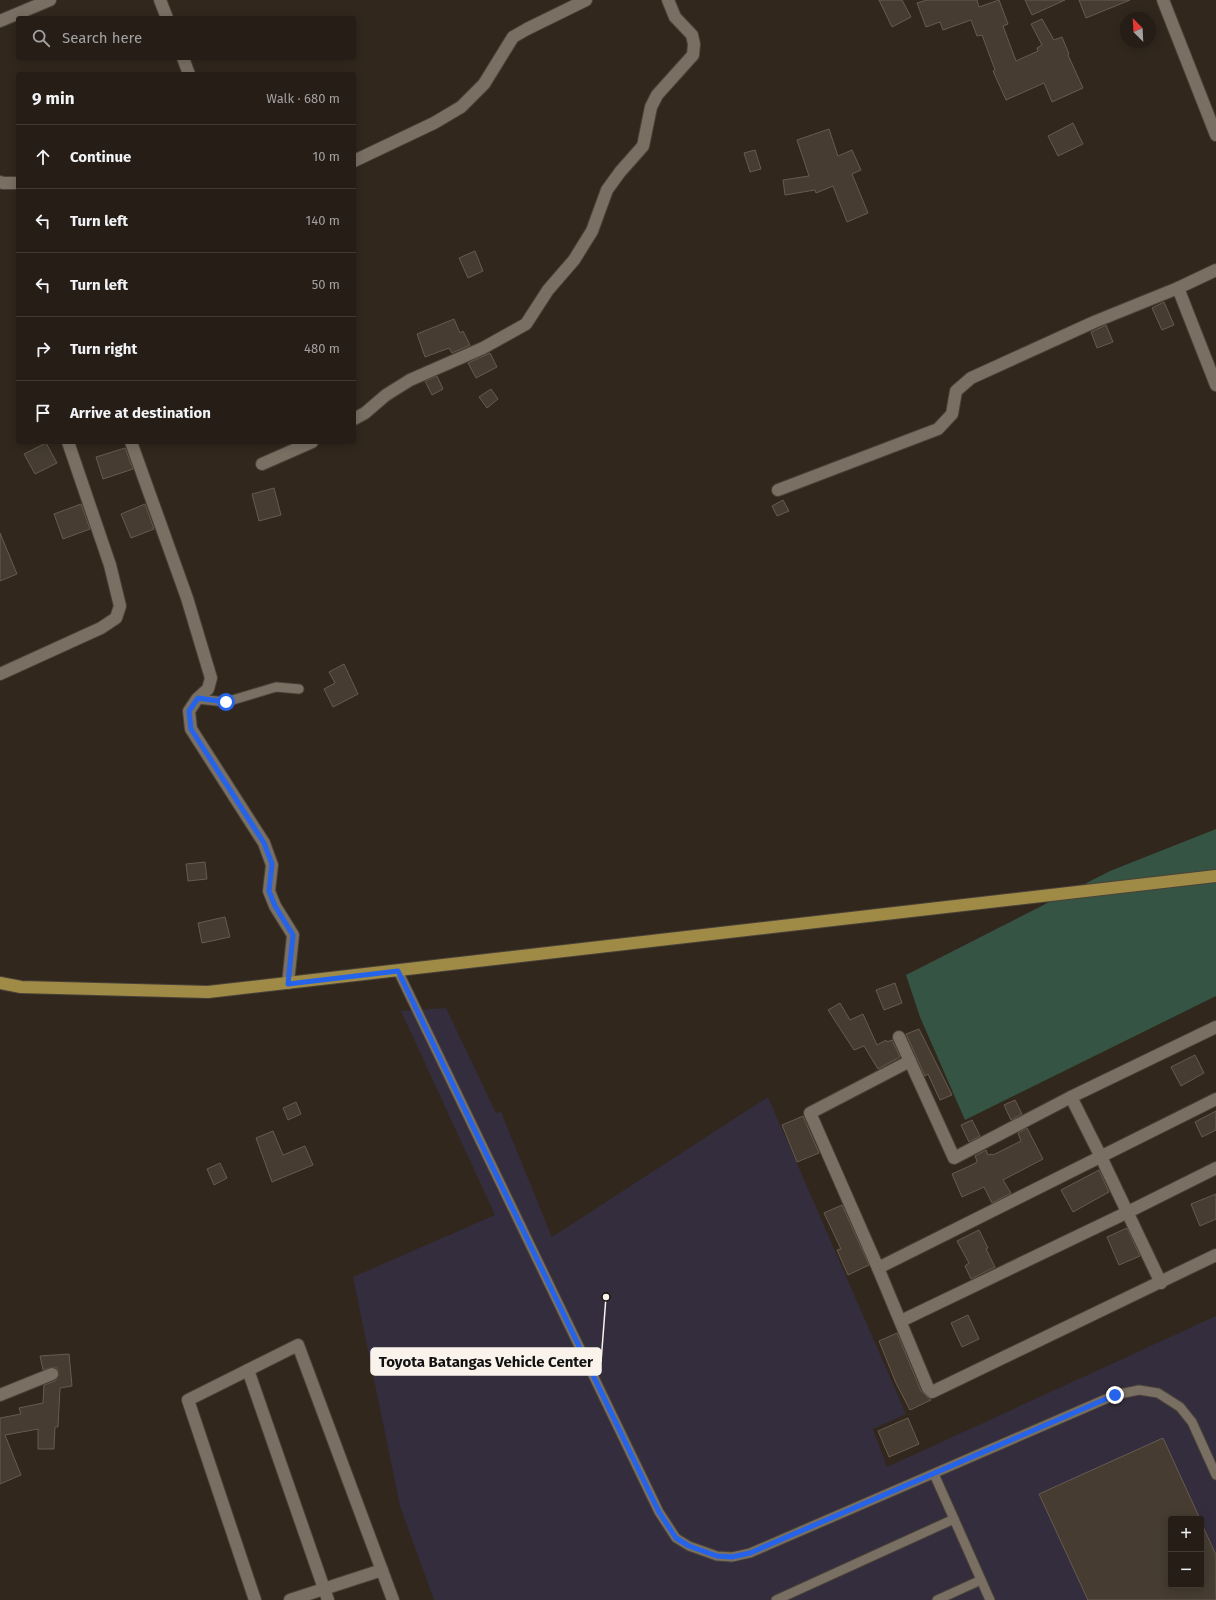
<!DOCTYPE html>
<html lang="en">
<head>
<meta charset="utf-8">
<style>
	body { margin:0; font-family:"Fira Sans",sans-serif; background:#2d261f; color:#f1f3f6 }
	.controls { position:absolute; right:12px; bottom:12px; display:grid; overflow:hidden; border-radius:4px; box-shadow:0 2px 10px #0003 }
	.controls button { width:36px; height:36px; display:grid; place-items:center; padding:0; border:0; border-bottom:1px solid #423b35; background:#251d16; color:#f1f3f6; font:20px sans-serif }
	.compass { position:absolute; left:1120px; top:12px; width:36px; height:36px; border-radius:50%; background:#251d16; box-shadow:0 2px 10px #0003; rotate:336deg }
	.stop { position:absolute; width:12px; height:12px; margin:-9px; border:3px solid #2563eb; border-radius:50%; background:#fff }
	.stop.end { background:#2563eb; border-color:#fff; box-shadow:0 1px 4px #0008 }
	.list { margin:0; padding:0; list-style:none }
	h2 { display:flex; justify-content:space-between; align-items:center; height:52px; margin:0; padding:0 16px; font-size:17px }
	h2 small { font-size:13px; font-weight:400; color:#a3a2a1 }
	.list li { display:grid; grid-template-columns:26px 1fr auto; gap:12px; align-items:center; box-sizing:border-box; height:64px; padding:0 16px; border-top:1px solid #423b35 }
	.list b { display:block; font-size:15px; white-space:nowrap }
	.list em { font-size:13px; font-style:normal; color:#a3a2a1 }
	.icon { flex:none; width:22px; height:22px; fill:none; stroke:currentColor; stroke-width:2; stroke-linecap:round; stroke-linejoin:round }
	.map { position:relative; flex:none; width:1216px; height:1600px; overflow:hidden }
	.search { position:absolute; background:#251d16; box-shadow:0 2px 10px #0003; left:16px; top:16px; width:340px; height:44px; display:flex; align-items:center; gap:10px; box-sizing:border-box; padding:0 14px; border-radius:4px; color:#a3a2a1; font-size:15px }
	.panel { position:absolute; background:#251d16; box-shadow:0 2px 10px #0003; left:16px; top:72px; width:340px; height:372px; border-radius:4px }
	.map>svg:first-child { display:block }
	.industrial { fill:#342d3d; fill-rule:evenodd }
	.green { fill:#355443 }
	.building { fill:#463c31; stroke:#675b50 }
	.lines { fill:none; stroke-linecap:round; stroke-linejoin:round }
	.service-casing { stroke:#4a4239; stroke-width:11 }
	.minor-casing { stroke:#4a4239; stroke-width:14 }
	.primary-casing { stroke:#4a4239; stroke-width:14 }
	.service { stroke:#7a6f63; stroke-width:9 }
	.minor { stroke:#7a6f63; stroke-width:12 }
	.primary { stroke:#a08b46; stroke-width:12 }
	.route { stroke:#2563eb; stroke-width:5 }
	.leader { fill:none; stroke:#f9f3ec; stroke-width:1.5 }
	.callout-dot { fill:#f9f3ec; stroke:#15110c; stroke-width:1.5 }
	.callout { fill:#f9f3ec; stroke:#f9f3ec; stroke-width:1.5 }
	.callout-label { font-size:15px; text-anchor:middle; font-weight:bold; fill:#111 }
</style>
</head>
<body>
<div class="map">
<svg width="1216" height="1600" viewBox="0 0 1216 1600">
	<rect width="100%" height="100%" fill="#31271d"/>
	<path class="industrial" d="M446 1008 496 1113 501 1112 552 1237 768 1097 906 1414 873 1429 887 1467 1216 1316V1600H434L400 1506 353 1277 495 1215 401 1011ZM1171 1519H1201V1585H1171Z"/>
	<path class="green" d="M1216 829V996L965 1120 920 1017 906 975 1110 871Z"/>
	<g class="building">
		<path d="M879 0H902L911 17 892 27Z"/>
		<path d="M927 0H977L979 7 999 0 1008 24 1003 26 1016 61 1038 51 1037 48 1042 45 1031 24 1042 19 1054 40 1062 37 1069 54 1068 55 1083 88 1052 102 1044 83 1006 100 993 71 995 70 982 35 977 36 971 20 943 30 940 22 926 27 917 3Z"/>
		<path d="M1025 0H1065L1032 15Z"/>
		<path d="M1079 0H1130L1086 18Z"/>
		<path d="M1073 123 1083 144 1058 156 1048 136Z"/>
		<path d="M829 129 838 156 852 150 861 170 852 174 868 213 847 222 833 186 816 193 815 190 785 195 783 180 809 176 797 140Z"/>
		<path d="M755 150 761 169 750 172 744 153Z"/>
		<path d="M475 251 483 271 468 278 459 258Z"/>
		<path d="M1164 302 1174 325 1162 330 1152 308Z"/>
		<path d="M454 319 460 333 463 331 470 345 452 353 449 348 425 357 417 334Z"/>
		<path d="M1106 325 1113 342 1097 348 1091 332Z"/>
		<path d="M490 353 497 367 476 378 468 363Z"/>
		<path d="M437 376 443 389 432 395 425 381Z"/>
		<path d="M491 389 498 399 487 408 479 397Z"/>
		<path d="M46 443 57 463 35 474 24 454Z"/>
		<path d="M125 448 133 469 103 479 96 457Z"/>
		<path d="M274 488 281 515 259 521 252 494Z"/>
		<path d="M783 500 789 511 777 516 772 506Z"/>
		<path d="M81 504 90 529 63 539 54 514Z"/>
		<path d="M145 504 154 529 131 538 121 514Z"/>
		<path d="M0 533 17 574 0 581Z"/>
		<path d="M344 664 358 694 333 707 324 689 335 683 329 672Z"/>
		<path d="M205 862 207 879 188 881 186 864Z"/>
		<path d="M225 917 230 937 202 943 198 923Z"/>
		<path d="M895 983 902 1003 884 1010 876 990Z"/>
		<path d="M840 1003 850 1020 863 1014 877 1045 886 1040 887 1042 892 1040 900 1057 878 1069 864 1046 854 1050 828 1010Z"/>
		<path d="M919 1029 952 1095 940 1100 928 1074 925 1076 906 1034Z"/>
		<path d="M1195 1055 1204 1073 1181 1086 1171 1067Z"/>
		<path d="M1015 1100 1022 1114 1011 1120 1004 1105Z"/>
		<path d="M296 1102 301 1114 288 1120 283 1108Z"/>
		<path d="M1216 1111V1130L1202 1137 1195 1122Z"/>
		<path d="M803 1116 819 1153 797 1162 782 1125Z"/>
		<path d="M972 1120 980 1136 969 1142 961 1125Z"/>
		<path d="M1027 1128 1043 1159 1003 1180 1011 1193 992 1203 984 1187 962 1197 952 1174 976 1163 977 1161 975 1156 986 1150 988 1155 992 1154 993 1155 1021 1141 1018 1133Z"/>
		<path d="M273 1131 283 1155 305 1146 313 1165 272 1182 256 1138Z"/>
		<path d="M220 1163 227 1178 214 1185 207 1169Z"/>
		<path d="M1099 1170 1109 1192 1073 1212 1061 1190Z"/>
		<path d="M1216 1194V1219L1200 1226 1191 1204Z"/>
		<path d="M842 1205 869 1265 848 1275 837 1250 841 1249 824 1213Z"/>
		<path d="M1127 1228 1140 1256 1119 1265 1107 1237Z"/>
		<path d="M979 1230 988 1248 986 1249 995 1267 971 1279 965 1266 969 1263 957 1241Z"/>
		<path d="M968 1315 979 1339 962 1347 951 1323Z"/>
		<path d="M897 1333 921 1391 927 1397 931 1400 910 1410 896 1383 879 1341Z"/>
		<path d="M69 1354 72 1386 60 1388 58 1427H55L54 1449H38V1429L5 1435 21 1475 0 1484V1418L21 1414 19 1408 43 1403 44 1385 55 1381 59 1375 57 1368 53 1367 43 1370 40 1356Z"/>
		<path d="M908 1418 919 1444 889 1457 878 1431Z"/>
		<path d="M1163 1438 1200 1519H1171V1585H1201V1522L1216 1555V1600H1088L1039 1494Z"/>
	</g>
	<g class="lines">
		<g class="service-casing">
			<g id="service">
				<path d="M197 699 226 702 276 687 299 689"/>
				<path d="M398 971 659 1512 676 1538 689 1546 717 1556 732 1557 750 1553 1115 1395 1139 1390 1158 1393 1180 1407 1192 1422 1216 1475"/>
				<path d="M934 1474 990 1600"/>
				<path d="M776 1600 954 1519"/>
				<path d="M937 1600 981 1580"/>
			</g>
		</g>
		<g class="minor-casing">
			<g id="minor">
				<path d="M160 0 167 18"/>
				<path d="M1163 0 1216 135"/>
				<path d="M0 21 50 0"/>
				<path d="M183 58 189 74"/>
				<path d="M354 161 434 123 461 107 484 84 513 37 527 29 586 0"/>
				<path d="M0 182 3 183H18"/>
				<path d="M1178 288 1216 385"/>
				<path d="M354 419 365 413 386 395 410 380 483 348 526 324 548 290 574 260 592 231 607 190 620 172 643 146 651 107 657 95 693 55 694 44 692 35 675 17 668 0"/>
				<path d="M131 442 187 598 211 678 208 689 197 699 189 711 191 729 264 843 272 865 269 891 275 906 293 935 288 983"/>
				<path d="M262 464 312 442"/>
				<path d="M778 490 938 429 952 414 956 391 971 378 1094 322 1178 288 1216 270"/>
				<path d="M0 674 101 628 116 618 120 606 110 565 68 442"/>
				<path d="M899 1037 954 1158 1071 1097 1216 1027"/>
				<path d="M910 1061 810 1113 878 1268 928 1388 932 1392 1216 1255"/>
				<path d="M1071 1097 1101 1157 1161 1283"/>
				<path d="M878 1268 1216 1099"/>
				<path d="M901 1321 1128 1212 1216 1168"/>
				<path d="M248 1370 328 1600"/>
				<path d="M0 1395 52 1374"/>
				<path d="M255 1600 188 1400 298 1345 393 1600"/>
				<path d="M290 1600 382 1570"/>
			</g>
		</g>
		<g class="primary-casing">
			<path id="primary" d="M0 983 21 987 208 992 1216 876"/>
		</g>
		<use href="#service" class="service"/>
		<use href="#minor" class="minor"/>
		<use href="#primary" class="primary"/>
	</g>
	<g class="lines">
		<path class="route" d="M226 702 198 698 189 711 191 729 264 843 272 864 269 891 275 906 293 935 288 984 398 971 659 1512 676 1538 689 1546 717 1556 732 1557 750 1553 1115 1395"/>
	</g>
	<path class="leader" d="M606 1297L601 1362"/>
	<circle class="callout-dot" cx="606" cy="1297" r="4"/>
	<rect class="callout" x="371" y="1348" width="230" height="27" rx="4"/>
	<g class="callout-label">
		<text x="486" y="1367">Toyota Batangas Vehicle Center</text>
	</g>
</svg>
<div class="controls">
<button>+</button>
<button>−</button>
</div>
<svg class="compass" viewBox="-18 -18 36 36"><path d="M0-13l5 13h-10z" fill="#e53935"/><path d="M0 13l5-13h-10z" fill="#a3a2a1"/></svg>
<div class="stop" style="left:226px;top:702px"></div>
<div class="stop end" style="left:1115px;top:1395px"></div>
<div class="search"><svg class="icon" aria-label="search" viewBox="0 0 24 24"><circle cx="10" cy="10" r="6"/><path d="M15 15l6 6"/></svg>Search here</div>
<section class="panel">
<h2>9 min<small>Walk · 680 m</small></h2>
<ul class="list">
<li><svg class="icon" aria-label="ahead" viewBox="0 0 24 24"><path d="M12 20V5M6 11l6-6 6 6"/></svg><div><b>Continue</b></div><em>10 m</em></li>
<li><svg class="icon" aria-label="left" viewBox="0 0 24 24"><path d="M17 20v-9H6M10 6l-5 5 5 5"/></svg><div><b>Turn left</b></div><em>140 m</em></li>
<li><svg class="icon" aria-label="left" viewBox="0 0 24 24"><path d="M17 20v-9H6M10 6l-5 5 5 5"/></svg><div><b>Turn left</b></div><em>50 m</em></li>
<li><svg class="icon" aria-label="right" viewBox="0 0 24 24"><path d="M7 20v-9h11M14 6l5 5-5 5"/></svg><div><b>Turn right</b></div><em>480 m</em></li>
<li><svg class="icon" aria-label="arrive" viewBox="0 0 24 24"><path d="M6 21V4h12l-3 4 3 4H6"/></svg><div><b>Arrive at destination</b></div></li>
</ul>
</section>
</div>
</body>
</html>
